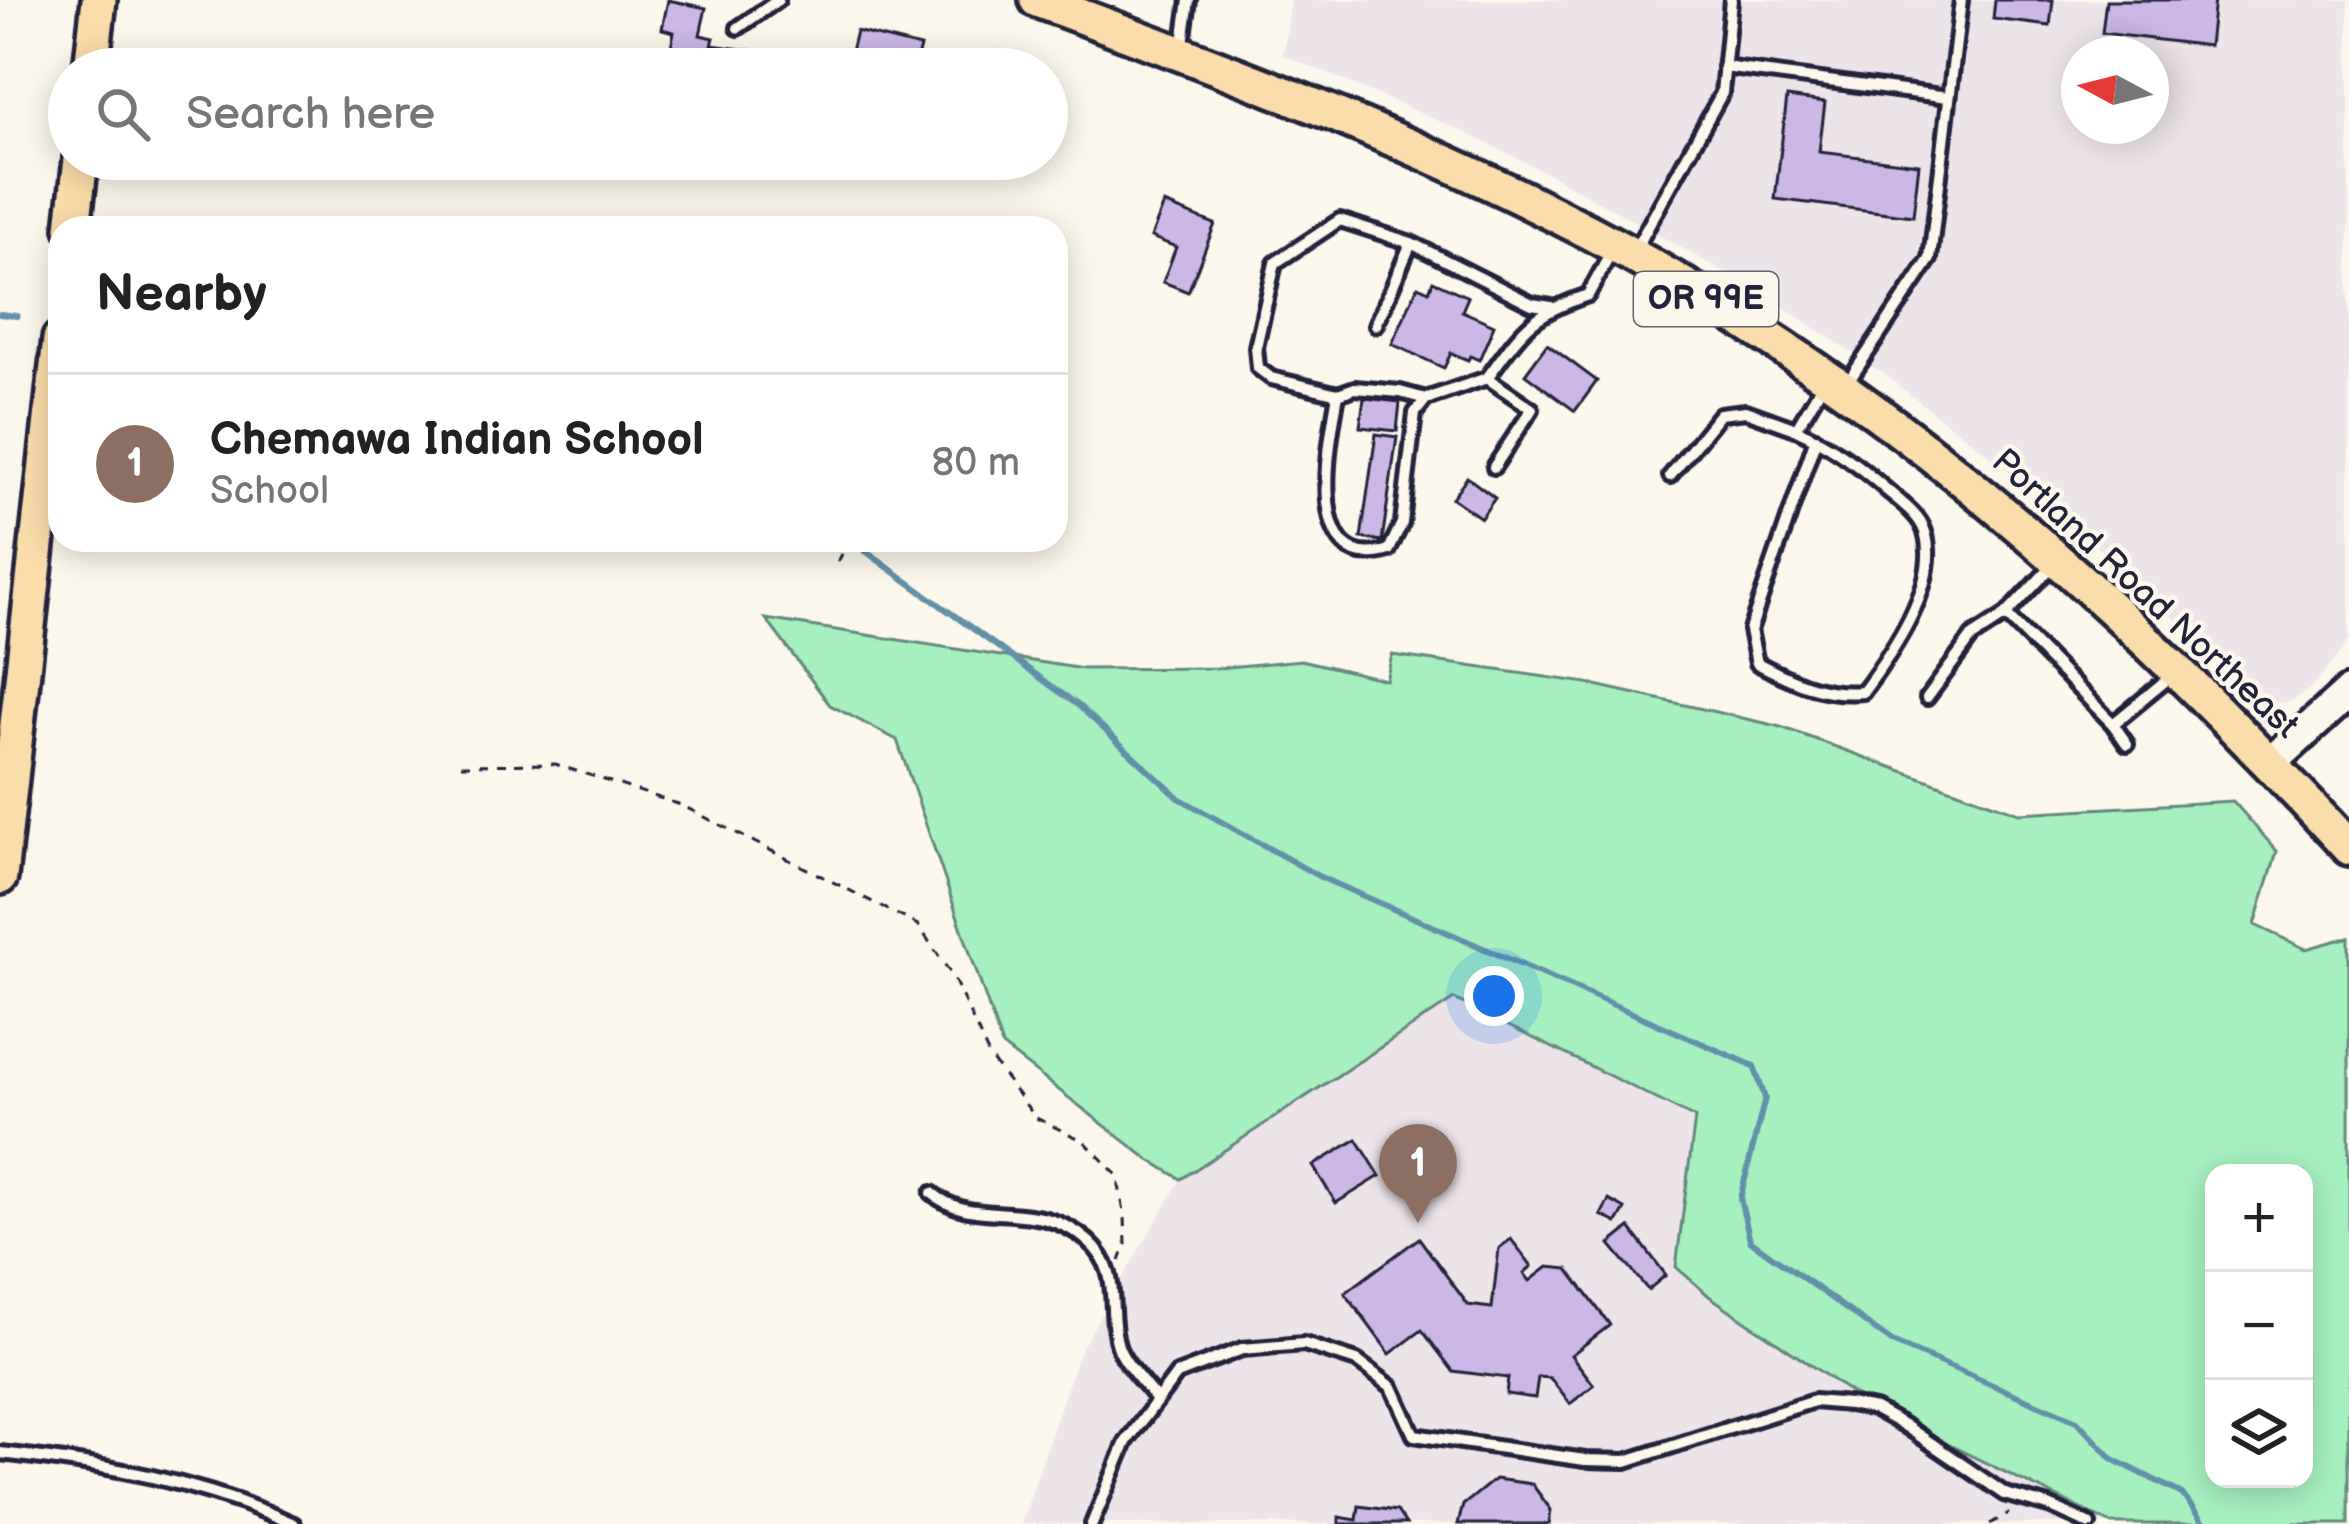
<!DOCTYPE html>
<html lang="en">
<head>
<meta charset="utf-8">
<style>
	body { margin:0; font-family:"Balsamiq Sans",sans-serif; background:#f6f6f6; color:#222 }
	.controls { position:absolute; right:36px; bottom:36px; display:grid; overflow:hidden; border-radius:24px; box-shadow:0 6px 30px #0003 }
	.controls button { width:108px; height:108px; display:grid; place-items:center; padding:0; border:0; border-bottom:3px solid #e0e0e0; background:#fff; color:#222; font:60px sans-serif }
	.compass { position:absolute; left:2061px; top:36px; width:108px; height:108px; border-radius:50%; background:#fff; box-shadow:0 6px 30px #0003; rotate:277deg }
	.you { position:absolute; left:1494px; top:996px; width:42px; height:42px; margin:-30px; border:9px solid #fff; border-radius:50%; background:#1a73e8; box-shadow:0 0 0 18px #1a73e833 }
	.badge { display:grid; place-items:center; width:78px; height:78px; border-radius:50%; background:#ea580c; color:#fff; font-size:39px; font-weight:700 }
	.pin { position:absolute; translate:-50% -99px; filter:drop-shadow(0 3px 6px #0008) }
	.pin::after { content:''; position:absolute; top:63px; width:42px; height:36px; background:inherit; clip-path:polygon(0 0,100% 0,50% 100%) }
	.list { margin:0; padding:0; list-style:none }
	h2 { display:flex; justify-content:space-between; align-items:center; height:156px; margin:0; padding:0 48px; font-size:51px }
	h2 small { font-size:39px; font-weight:400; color:#767676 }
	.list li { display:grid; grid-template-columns:78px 1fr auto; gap:36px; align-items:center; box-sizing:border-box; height:180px; padding:0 48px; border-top:3px solid #e0e0e0 }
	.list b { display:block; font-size:45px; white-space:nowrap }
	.list p { margin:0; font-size:39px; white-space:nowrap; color:#767676 }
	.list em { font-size:39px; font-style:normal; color:#767676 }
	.icon { flex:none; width:66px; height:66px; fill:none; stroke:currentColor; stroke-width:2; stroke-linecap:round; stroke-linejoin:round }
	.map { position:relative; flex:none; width:2349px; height:1524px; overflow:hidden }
	.search { position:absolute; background:#fff; box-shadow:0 6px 30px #0003; left:48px; top:48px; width:1020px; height:132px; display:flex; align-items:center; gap:30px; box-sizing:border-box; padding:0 42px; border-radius:66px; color:#767676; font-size:45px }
	.panel { position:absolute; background:#fff; box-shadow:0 6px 30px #0003; left:48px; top:216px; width:1020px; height:336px; border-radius:36px }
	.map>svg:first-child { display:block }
	.built { fill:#ede4ea; fill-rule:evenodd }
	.green { fill:#a6f0bf; stroke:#64897d; stroke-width:3; fill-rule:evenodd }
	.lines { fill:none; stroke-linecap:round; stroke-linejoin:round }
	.stream { stroke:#6490a8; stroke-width:6 }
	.building { fill:#ccb7e7; stroke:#22223b; stroke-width:3 }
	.lane-casing { stroke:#22223b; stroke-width:20 }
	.secondary-casing { stroke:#22223b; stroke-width:39 }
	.primary-casing { stroke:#22223b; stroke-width:42 }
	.path { stroke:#22223b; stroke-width:3; stroke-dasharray:9 9; stroke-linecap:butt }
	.lane { stroke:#fbf7ec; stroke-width:10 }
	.secondary { stroke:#fbf7ec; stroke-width:30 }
	.primary { stroke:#fbddab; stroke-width:33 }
	.labels { text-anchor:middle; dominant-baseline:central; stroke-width:9; stroke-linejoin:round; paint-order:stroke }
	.shield { fill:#fbf7ec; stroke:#636270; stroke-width:3 }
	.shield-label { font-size:33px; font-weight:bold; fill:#22223b }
	.street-label { font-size:36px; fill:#22223b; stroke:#fbf7ec }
</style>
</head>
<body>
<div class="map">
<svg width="2349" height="1524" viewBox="0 0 2349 1524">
	<rect width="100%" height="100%" fill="#fbf7ec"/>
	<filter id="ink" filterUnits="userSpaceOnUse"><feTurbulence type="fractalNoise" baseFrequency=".00833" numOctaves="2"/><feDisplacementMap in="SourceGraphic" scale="24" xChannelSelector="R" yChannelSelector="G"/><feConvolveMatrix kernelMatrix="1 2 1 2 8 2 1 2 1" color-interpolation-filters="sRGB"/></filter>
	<g filter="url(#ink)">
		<g class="built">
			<path d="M1291 0H2349V639L2342 651 2312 687 2296 699 2287 703 2258 699 2126 572 2001 464 1878 370 1769 297 1555 177 1458 129 1283 55ZM2079 54H2151V126H2079Z"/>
			<path d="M1453 999 1696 1118 1676 1267 1709 1296 1875 1409 2112 1524H1021L1079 1352 1181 1179Z"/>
		</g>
		<path class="green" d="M766 619 1083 669 1218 668 1301 660 1386 680 1392 655 1587 683 1778 726 2019 813 2233 801 2277 851 2255 925 2306 949 2349 937V1524H2112L1875 1409 1709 1296 1676 1267 1695 1118 1454 999 1181 1179 1148 1159 1002 1046 897 740 830 705ZM2214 1173H2304V1479H2214Z"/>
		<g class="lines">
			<g class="stream">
				<path d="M0 314 17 316"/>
				<path d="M845 540 860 547 1079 706 1179 798 1320 877 1754 1066 1765 1098 1740 1199 1750 1240 1892 1342 2077 1421 2113 1459 2182 1494 2204 1524"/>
			</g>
		</g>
		<g class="building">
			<path d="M668 0 706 8 700 35 714 38 712 45 770 53 766 69H695L697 62 669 56 674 32 662 29Z"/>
			<path d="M1995 0H2053L2050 26 1993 19Z"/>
			<path d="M2106 0H2214L2209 46 2102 33Z"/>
			<path d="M856 31 920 47 914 69H868L848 64Z"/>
			<path d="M1787 97 1825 102 1819 152 1919 164 1913 216 1775 199Z"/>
			<path d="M1164 204 1215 224 1188 292 1163 282 1176 247 1151 237Z"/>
			<path d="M1433 281 1468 297 1462 311 1494 325 1479 360 1470 356 1468 360 1451 353 1444 368 1392 344 1418 286 1429 291Z"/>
			<path d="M1547 344 1597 381 1575 411 1525 374Z"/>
			<path d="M1364 398 1400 402 1397 431 1360 427Z"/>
			<path d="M1376 434 1397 437 1382 541 1361 538Z"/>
			<path d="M1467 477 1495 498 1481 518 1452 498Z"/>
			<path d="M1357 1139 1380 1176 1336 1203 1313 1166Z"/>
			<path d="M1609 1200 1625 1209 1617 1223 1601 1215Z"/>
			<path d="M1630 1228 1666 1275 1648 1290 1610 1244Z"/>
			<path d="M1419 1238 1468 1305 1492 1308 1499 1248 1511 1239 1532 1266 1524 1273 1530 1281 1548 1267 1568 1269 1610 1325 1571 1355 1594 1385 1570 1404 1550 1378 1538 1377 1535 1398 1506 1394 1508 1378 1453 1371 1422 1330 1390 1354 1345 1293Z"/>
			<path d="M1495 1479 1532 1484 1551 1510 1549 1524H1458L1463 1505Z"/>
			<path d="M1359 1506 1397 1511 1406 1524H1339V1517L1357 1520Z"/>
		</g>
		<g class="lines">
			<g class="lane-casing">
				<g id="lane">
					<path d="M738 28 778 0"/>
					<path d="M1182 50 1189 0"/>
					<path d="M1724 67 1948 97"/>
					<path d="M1411 243 1340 220 1275 263 1256 347 1258 368 1271 378 1338 394 1355 388 1400 392 1426 399"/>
					<path d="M1635 250 1722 93 1731 0"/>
					<path d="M1376 325 1411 243 1532 304 1551 307"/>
					<path d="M1846 385 1930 259 1961 0"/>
					<path d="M1338 394C1330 439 1302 577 1389 550L1402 523 1415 413 1426 399 1487 378"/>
					<path d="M1816 438 1750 630 1757 663C1792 681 1822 696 1863 692 1892 653 1941 583 1925 532 1919 513 1896 499 1881 485 1853 461 1829 444 1796 429L1825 380"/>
					<path d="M1494 467 1532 409 1487 378C1523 329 1529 315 1588 295L1613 249"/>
					<path d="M1670 476 1720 414 1746 411 1796 429"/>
					<path d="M2006 615 2113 724 2127 744"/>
					<path d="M1927 698 1972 637 2006 615 2053 565"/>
					<path d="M2113 724 2175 673"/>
					<path d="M932 1193C974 1230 1035 1195 1088 1241 1124 1273 1106 1308 1118 1346 1124 1364 1145 1384 1156 1399"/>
					<path d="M0 1453C103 1464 200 1481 294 1524"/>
					<path d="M1092 1524 1126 1442 1177 1374 1242 1349 1304 1344 1357 1361 1392 1387 1414 1435 1585 1460 1626 1461 1814 1401 1849 1404 1875 1409 1904 1425 2005 1494 2049 1506 2089 1524"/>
				</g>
			</g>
			<g class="secondary-casing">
				<path id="secondary" d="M2271 763 2349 692"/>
			</g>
			<g class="primary-casing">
				<g id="primary">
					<path d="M1037 0C1214 65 1390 131 1558 216 1867 371 2117 596 2349 848"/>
					<path d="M91 69 99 0"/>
					<path d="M73 228 81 159"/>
					<path d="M0 877 60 339"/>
				</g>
			</g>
			<g class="path">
				<path d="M838 562 849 540"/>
				<path d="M461 765 555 764 681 805 918 925 953 977 990 1058 1036 1118 1084 1141 1117 1175 1125 1217 1126 1245 1120 1261"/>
				<path d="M1990 1524 2009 1513"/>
			</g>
			<use href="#lane" class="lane"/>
			<use href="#secondary" class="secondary"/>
			<use href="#primary" class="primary"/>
		</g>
	</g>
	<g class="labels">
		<rect class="shield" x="1634" y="272" width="144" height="54" rx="9"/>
		<g class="shield-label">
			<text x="1706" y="299">OR 99E</text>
		</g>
		<g class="street-label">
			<text transform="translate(2145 594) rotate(43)">Portland Road Northeast</text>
		</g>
	</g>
</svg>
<div class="controls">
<button>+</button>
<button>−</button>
<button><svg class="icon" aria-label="layers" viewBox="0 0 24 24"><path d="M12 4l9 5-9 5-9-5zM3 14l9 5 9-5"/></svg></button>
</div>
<svg class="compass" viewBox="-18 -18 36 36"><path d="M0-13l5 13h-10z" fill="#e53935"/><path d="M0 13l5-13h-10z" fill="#767676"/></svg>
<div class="you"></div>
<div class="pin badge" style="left:1418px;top:1223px;background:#8d6e63">1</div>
<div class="search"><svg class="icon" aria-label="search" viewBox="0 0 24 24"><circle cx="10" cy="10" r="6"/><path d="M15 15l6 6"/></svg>Search here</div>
<section class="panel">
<h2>Nearby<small></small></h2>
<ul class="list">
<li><span class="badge" style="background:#8d6e63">1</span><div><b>Chemawa Indian School</b><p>School</p></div><em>80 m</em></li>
</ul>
</section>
</div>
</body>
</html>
